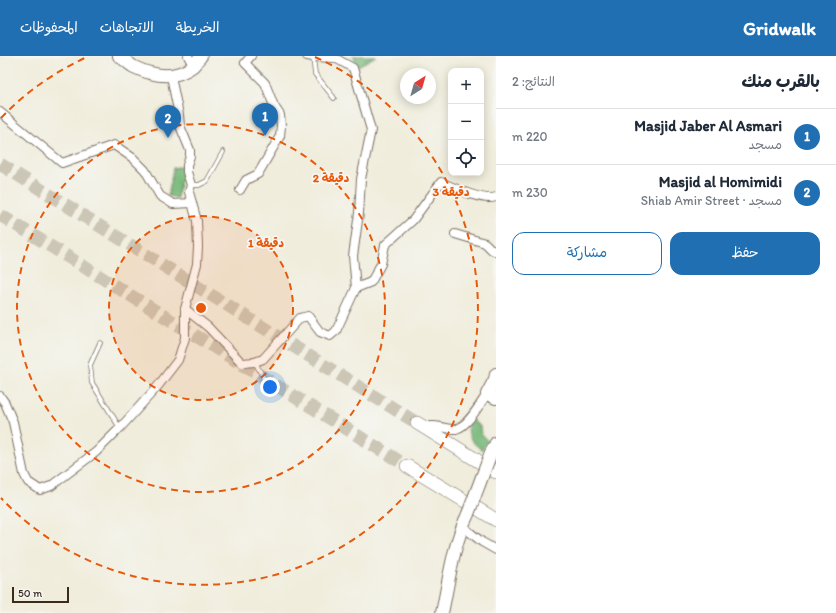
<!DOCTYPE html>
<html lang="ar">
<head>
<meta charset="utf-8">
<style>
	body { margin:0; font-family:Itim,"Playpen Sans Arabic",sans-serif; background:#f6f6f7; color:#1f2937; direction:rtl }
	.controls { position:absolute; right:12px; top:12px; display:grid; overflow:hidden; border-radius:8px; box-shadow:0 2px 10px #0003 }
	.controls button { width:36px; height:36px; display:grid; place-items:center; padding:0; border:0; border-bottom:1px solid #e0e1e3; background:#fff; color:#1f2937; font:20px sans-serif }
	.compass { position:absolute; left:400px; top:12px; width:36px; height:36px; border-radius:50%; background:#fff; box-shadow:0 2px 10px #0003; rotate:37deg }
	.scale { position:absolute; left:12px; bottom:10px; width:57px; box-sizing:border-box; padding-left:4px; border:2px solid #3b2a1e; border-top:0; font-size:11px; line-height:14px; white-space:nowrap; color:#3b2a1e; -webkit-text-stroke:3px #f6f6f2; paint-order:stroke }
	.you { position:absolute; left:270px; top:331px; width:14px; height:14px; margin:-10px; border:3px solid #fff; border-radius:50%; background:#1a73e8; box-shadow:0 0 0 6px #1a73e833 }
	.badge { display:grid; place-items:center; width:26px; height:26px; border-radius:50%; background:#1f6fb2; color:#fff; font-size:13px; font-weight:700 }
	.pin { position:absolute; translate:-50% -33px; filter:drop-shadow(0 1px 2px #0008) }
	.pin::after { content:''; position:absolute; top:21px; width:14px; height:12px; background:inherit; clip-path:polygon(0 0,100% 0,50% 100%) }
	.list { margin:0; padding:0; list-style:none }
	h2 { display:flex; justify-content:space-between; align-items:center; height:52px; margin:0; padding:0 16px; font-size:17px }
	h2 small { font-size:13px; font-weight:400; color:#747a83 }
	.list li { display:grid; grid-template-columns:26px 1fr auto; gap:12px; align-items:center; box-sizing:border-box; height:56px; padding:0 16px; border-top:1px solid #e0e1e3 }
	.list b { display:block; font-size:15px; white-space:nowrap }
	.list p { margin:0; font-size:13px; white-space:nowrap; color:#747a83 }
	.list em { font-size:13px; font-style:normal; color:#747a83 }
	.actions { display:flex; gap:8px; padding:12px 16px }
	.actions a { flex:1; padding:9px 0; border:1px solid #1f6fb2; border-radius:12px; text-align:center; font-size:14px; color:#1f6fb2 }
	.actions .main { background:#1f6fb2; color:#fff }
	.icon { flex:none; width:22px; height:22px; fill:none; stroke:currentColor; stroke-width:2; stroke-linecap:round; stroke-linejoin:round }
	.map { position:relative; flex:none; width:496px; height:557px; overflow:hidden; direction:ltr }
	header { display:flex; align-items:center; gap:24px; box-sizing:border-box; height:56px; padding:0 20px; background:#1f6fb2; color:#fff }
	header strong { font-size:19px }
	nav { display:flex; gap:22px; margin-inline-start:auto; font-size:14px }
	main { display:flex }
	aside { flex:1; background:#fff }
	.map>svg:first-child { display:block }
	.forest { fill:#77b879; stroke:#59714c }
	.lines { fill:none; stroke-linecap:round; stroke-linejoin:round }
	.primary-tunnel { stroke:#ccc6b6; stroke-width:13; stroke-dasharray:13 6; stroke-linecap:butt }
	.lane-casing { stroke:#7a6e60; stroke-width:5.5 }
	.street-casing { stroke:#7a6e60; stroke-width:10 }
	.secondary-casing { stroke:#7a6e60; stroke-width:14 }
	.primary-casing { stroke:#7a6e60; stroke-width:14 }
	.lane { stroke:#fff; stroke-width:4 }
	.street { stroke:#fff; stroke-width:8 }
	.secondary { stroke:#fff; stroke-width:12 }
	.primary { stroke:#fff; stroke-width:13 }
	.secondary-bridge-casing { stroke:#7a6e60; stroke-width:14; stroke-linecap:butt }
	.secondary-bridge { stroke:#fff; stroke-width:12 }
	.ring { fill:none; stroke:#e8590c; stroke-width:2; stroke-dasharray:7 5 }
	.centre { fill:#e8590c; stroke:#f6f6f2; stroke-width:2 }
	.ring-label { font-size:12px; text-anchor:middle; font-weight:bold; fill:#e8590c; stroke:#f6f6f2; stroke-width:3.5; stroke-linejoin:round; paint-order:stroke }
</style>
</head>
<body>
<header>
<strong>Gridwalk</strong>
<nav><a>الخريطة</a><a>الاتجاهات</a><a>المحفوظات</a></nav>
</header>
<main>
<aside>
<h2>بالقرب منك<small>النتائج: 2</small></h2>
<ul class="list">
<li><span class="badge">1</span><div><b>Masjid Jaber Al Asmari</b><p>مسجد</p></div><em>220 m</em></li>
<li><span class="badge">2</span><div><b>Masjid al Homimidi</b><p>مسجد · Shiab Amir Street</p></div><em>230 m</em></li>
</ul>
<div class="actions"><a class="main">حفظ</a><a>مشاركة</a></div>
</aside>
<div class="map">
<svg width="496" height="557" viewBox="0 0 496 557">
	<rect width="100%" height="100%" fill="#f6f6f2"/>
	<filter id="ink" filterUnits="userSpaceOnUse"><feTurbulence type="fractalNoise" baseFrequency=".025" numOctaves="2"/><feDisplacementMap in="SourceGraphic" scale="8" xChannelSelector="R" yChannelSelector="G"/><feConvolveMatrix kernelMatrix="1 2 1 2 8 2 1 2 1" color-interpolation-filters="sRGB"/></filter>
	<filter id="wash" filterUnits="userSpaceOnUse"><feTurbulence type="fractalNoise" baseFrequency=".012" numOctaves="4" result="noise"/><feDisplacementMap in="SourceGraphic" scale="16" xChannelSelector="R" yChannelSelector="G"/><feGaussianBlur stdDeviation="0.9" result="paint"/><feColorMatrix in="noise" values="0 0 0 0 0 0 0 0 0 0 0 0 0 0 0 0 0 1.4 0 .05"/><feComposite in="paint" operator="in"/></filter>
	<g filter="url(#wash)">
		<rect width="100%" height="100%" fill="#f0eddc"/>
		<g class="forest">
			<path d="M353 0H376L358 10Z"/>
			<path d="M184 110 177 142 168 140 173 112Z"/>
			<path d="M474 364V366L480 370 481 378 488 385 482 394C471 385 468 384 468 368Z"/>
		</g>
	</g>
	<g filter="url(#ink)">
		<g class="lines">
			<g class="primary-tunnel">
				<path d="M0 108 417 367"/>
				<path d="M0 159 407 410"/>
			</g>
			<g class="lane-casing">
				<g id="lane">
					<path d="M313 1 315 18 334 42"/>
					<path d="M191 129H199L207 125 223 96"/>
					<path d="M100 287 90 309 92 327 120 372"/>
					<path d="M255 306 270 334"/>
				</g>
			</g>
			<g class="street-casing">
				<g id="street">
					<path d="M188 0 193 9"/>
					<path d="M0 56 62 107 114 89 133 102 145 114 160 140 173 148 192 147"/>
					<path d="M240 134 246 124 258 118 280 80 281 70 280 59 274 50 265 27 245 7 251 0"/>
					<path d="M455 178 485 187 492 194 496 196"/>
					<path d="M356 232 371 226 381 208 385 189 413 164 441 126C454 132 484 146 496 141"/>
					<path d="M185 253 208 271 242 307 255 306 263 303 300 262 308 260 320 276 330 280 336 275 356 232 353 200 359 157 361 123 371 74 353 12 335 2 313 1 307 0"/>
					<path d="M0 340 5 347 13 366 24 418 28 426 40 434 51 430 96 396 120 372 158 330 178 304 185 282V253L197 208 198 191 197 165 189 136 191 129 187 116V109L190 100V94L180 70 179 59 174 35 171 20"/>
					<path d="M424 371C427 370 431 370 434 370 441 370 449 374 456 373 468 370 480 348 487 338"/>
					<path d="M462 470 482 486 496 494"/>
				</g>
			</g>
			<g class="secondary-casing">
				<g id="secondary">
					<path d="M119 0C124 3 129 8 134 11 153 20 175 24 193 10 196 7 198 3 201 0"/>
					<path d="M496 318 495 323 487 338 496 342"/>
					<path d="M491 397 496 387"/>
					<path d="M442 557C449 524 453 489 468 458"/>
				</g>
			</g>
			<g class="primary-casing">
				<g id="primary">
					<path d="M417 367 496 416"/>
					<path d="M407 410 496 464"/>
				</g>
			</g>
			<use href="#lane" class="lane"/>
			<use href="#street" class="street"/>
			<use href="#secondary" class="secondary"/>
			<use href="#primary" class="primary"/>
			<g class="secondary-bridge-casing">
				<path id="secondary-bridge" d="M468 458 491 397"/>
			</g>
			<use href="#secondary-bridge" class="secondary-bridge"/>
		</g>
	</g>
	<circle cx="201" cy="252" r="92" fill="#e8590c" fill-opacity=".12"/>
	<g class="ring">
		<circle cx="201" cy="252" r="92"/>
		<circle cx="201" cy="252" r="184"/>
		<path d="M1 62A276 276 0 0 1 87 1M315 1A276 276 0 1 1 1 442"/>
	</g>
	<circle cx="201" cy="252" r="6" class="centre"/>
	<g class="ring-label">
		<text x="331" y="126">2 دقيقة</text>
		<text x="451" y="140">3 دقيقة</text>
		<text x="266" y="191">1 دقيقة</text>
	</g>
</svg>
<div class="controls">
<button>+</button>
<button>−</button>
<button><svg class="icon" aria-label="locate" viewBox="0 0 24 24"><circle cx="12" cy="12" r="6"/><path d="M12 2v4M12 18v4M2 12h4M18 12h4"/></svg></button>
</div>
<svg class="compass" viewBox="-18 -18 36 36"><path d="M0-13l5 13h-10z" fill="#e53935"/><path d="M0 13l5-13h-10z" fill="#747a83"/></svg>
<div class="scale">50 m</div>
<div class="you"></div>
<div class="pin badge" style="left:265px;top:80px">1</div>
<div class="pin badge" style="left:168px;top:82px">2</div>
</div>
</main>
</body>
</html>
